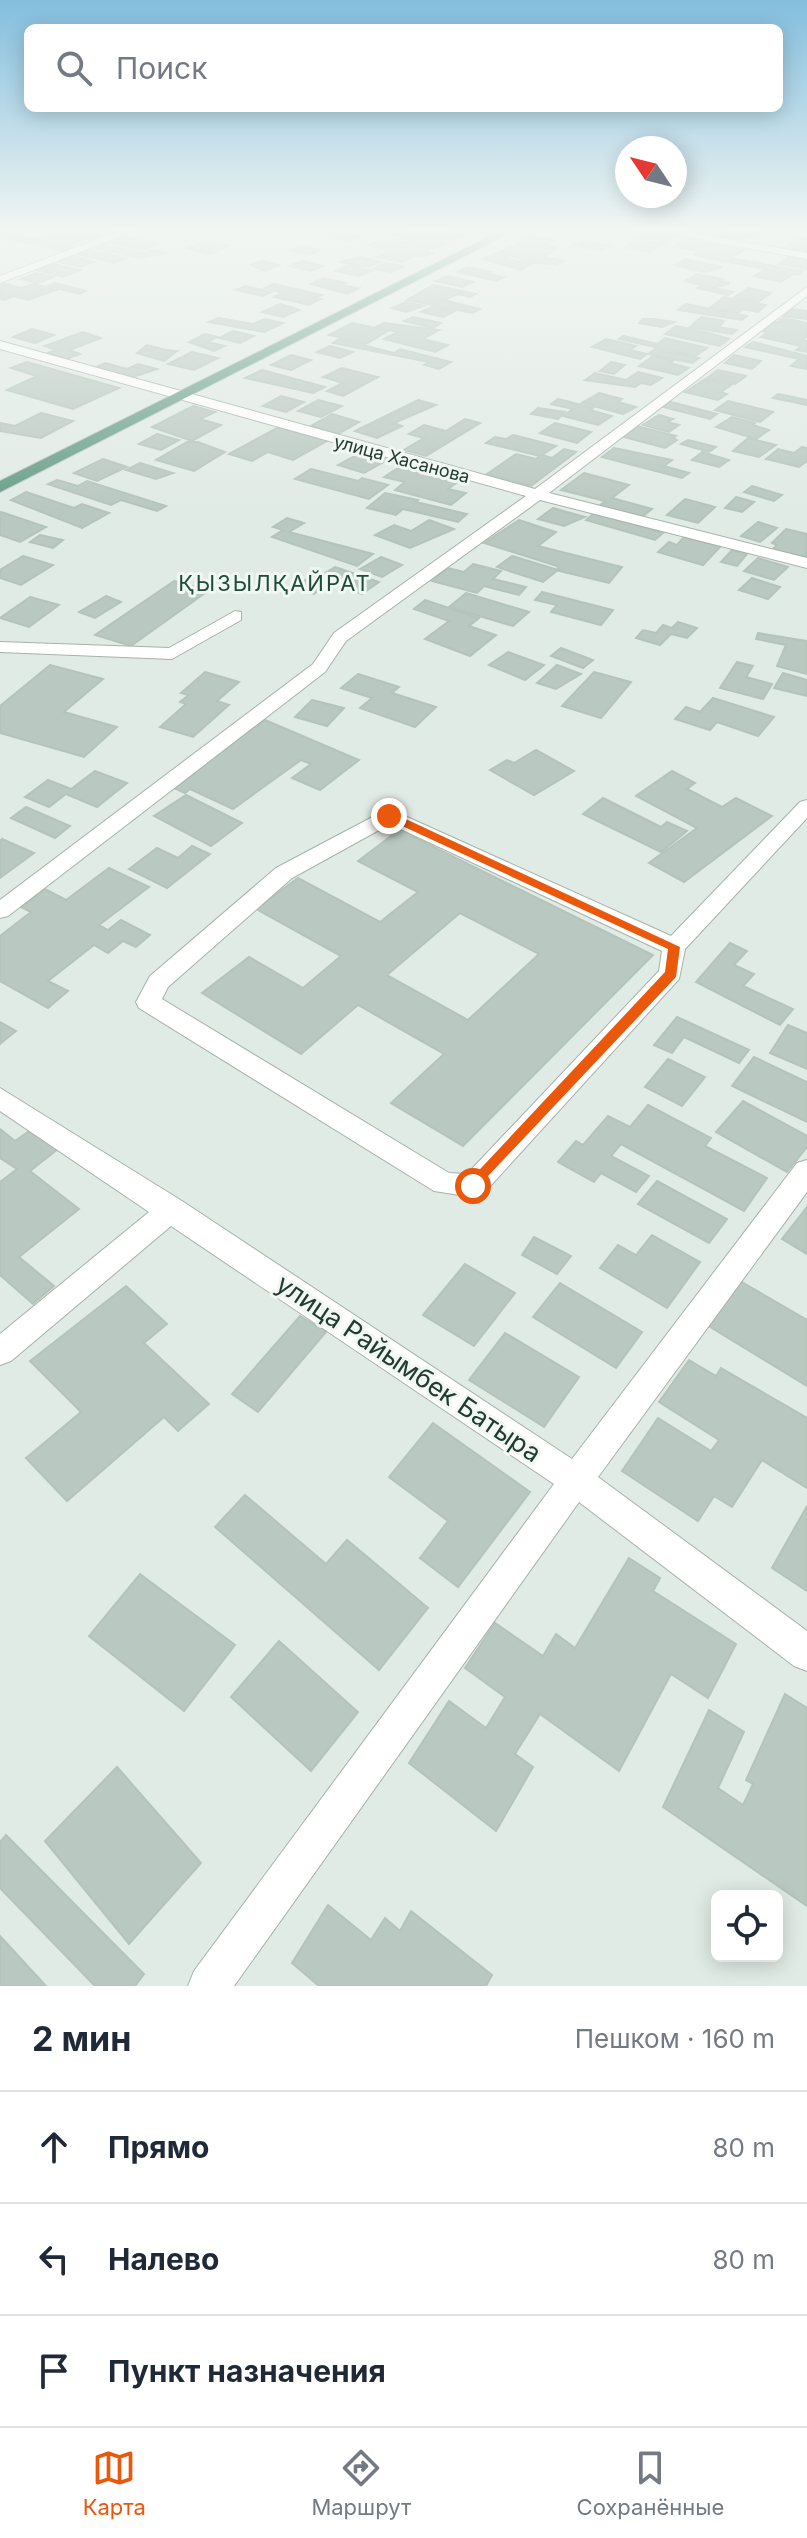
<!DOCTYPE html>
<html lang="ru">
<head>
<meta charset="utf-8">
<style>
	body { margin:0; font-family:Inter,sans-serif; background:#f6f6f7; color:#1f2937 }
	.controls { position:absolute; right:24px; bottom:24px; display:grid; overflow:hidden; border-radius:12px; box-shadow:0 4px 20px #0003 }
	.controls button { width:72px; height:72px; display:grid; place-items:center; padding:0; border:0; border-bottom:2px solid #e0e1e3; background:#fff; color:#1f2937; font:40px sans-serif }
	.compass { position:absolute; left:615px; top:136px; width:72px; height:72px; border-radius:50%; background:#fff; box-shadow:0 4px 20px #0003; rotate:305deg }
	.stop { position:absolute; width:24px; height:24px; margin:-18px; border:6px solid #ea580c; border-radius:50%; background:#fff }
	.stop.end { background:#ea580c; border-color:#fff; box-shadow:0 2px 8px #0008 }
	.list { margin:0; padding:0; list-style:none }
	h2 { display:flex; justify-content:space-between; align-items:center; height:104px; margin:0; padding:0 32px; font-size:34px }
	h2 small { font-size:26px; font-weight:400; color:#747a83 }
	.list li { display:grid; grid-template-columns:52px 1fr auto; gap:24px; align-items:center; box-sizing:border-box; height:112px; padding:0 32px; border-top:2px solid #e0e1e3 }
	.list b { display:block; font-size:30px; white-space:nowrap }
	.list em { font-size:26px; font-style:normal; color:#747a83 }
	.icon { flex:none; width:44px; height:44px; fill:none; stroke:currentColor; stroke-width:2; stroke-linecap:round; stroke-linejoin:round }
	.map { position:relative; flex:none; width:807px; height:1986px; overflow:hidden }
	.search { position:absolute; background:#fff; box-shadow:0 4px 20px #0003; left:24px; right:24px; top:24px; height:88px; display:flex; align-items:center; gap:20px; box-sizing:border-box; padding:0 28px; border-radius:12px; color:#747a83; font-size:30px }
	.sheet { height:440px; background:#fff }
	nav { display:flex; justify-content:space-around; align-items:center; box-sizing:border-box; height:112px; border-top:2px solid #e0e1e3; background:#fff; font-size:22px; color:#747a83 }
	nav a { display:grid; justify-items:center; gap:4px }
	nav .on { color:#ea580c }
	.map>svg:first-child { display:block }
	.building { fill:#b9c8c0; stroke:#b4c4bb; stroke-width:2; fill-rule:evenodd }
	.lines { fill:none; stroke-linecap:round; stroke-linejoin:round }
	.minor-casing { stroke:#a4b3ab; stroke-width:2 }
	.major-casing { stroke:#c1c8c5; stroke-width:2 }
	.minor { fill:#fff; fill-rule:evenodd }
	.major { fill:#679e88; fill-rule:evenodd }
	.route { fill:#ea580c }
	.labels { text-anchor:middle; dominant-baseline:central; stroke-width:6; stroke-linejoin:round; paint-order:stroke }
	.far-street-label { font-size:18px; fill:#223b31; stroke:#f1f8f3 }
	.far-quarter-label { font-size:22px; letter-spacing:2px; fill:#1f4c3a; stroke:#f1f8f3 }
	.near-street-label { font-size:26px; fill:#223b31; stroke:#f1f8f3 }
</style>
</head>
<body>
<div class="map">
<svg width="807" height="1986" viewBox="0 0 807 1986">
	<rect width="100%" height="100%" fill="#e1ebe5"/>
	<g class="building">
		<path d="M0 232 41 241 58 234 83 240 66 246 74 248 65 251 0 237Z"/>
		<path d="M92 232 102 234 90 239 61 233Z"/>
		<path d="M340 232 360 236 349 241 314 234Z"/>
		<path d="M397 232 449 243 429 249 389 241 410 238 390 234Z"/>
		<path d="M404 232H453L465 235 454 240Z"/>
		<path d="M645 232H648L674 236 662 245 638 241 641 239H636Z"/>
		<path d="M726 232H762L753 238 743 237 737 240 715 236Z"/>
		<path d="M123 236 157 244 142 250 108 242Z"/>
		<path d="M532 237 553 241 544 245 557 248 552 251 518 243Z"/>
		<path d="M807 239V252L783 247 796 240Z"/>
		<path d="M687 240 743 250 731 258 802 271 798 275 707 258 695 254 699 251 681 248 685 246 678 245Z"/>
		<path d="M207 241 229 246 210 254 188 248Z"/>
		<path d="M379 241 432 253 423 257 368 246Z"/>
		<path d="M583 241 609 246 600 250 574 245Z"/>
		<path d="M633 243 658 247 651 252 625 247Z"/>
		<path d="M105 245 144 253 152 250 168 253 139 258 97 248Z"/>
		<path d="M516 245 551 253 543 257 564 261 557 265 531 262 500 252Z"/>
		<path d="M303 246 320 250 309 255 289 250Z"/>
		<path d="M89 250 126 258 114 263 77 254Z"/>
		<path d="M387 252 413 257 402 262 377 257Z"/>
		<path d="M496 253 510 256 505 258 532 264 521 270 483 259Z"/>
		<path d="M72 256 94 262 80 267 58 261Z"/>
		<path d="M789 256 807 260V269L779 264Z"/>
		<path d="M361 257 380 262 367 267 339 262Z"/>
		<path d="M685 259 722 267 705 272 674 265Z"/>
		<path d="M261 261 279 265 265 271 251 265Z"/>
		<path d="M302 261 323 266 310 271 290 266Z"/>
		<path d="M385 263 404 266 392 272 373 269Z"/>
		<path d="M54 264 80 270 63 277 37 270Z"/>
		<path d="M348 265 371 271 359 276 336 271Z"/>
		<path d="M468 267 491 272 487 274 504 277 496 281 458 272Z"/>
		<path d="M764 270 791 275 781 282 754 276Z"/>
		<path d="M36 273 53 277 37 283 21 279Z"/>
		<path d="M697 274 723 279 720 281 730 283 713 288 733 292 728 295 697 288 702 285 685 281Z"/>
		<path d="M447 276 473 282 462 287 436 281Z"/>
		<path d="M324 278 346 283 342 285 359 288 348 294 311 284Z"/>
		<path d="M55 283 86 291 79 294 48 286Z"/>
		<path d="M5 284 21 288 34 284 56 290 28 300 14 296 4 300 0 299V285Z"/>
		<path d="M274 284 322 295 315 298 321 299 309 305 274 297 283 293 265 288Z"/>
		<path d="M433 285 476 294 470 297 458 294 444 300 480 309 473 313 407 300Z"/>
		<path d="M245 286 271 292 263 296 236 290Z"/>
		<path d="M748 288 771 293 758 302 735 297Z"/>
		<path d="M724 297 766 305 758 312 743 309 738 313 710 308Z"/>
		<path d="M406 302 424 306 406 312 392 308Z"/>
		<path d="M280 304 291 307 299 310 283 317 262 312Z"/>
		<path d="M686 304 747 316 742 320 678 310Z"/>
		<path d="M434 306 455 311 443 317 421 312Z"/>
		<path d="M791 309 807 311V319L784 316Z"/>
		<path d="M413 317 441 323 433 328 404 321Z"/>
		<path d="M701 317 724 321 719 327 737 330 732 334 690 327Z"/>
		<path d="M218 318 253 324 265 319 283 323 264 332 209 322Z"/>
		<path d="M783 318 807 323V336L802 340 807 341V352L796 350 801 346 761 337 768 332 762 331 775 322 790 323 779 321Z"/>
		<path d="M643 319H653L674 322 662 327 639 323Z"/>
		<path d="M352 323 388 331 366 344 329 335Z"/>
		<path d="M384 323 439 330 423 339 448 345 435 352 384 339 398 332 376 327Z"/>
		<path d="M676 326 709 333 729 339 720 346 665 334Z"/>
		<path d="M32 329 54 335 35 343 13 337Z"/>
		<path d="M233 331 254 336 240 343 219 338Z"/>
		<path d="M83 332 101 338 69 350 80 354 66 359 48 353 56 350 45 346Z"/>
		<path d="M205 334 217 337 207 342 225 346 214 351 189 342Z"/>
		<path d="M623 336 657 344 665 338 707 348 695 356 619 339Z"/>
		<path d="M339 339 394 353 400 349 451 362 439 369 424 365 429 362 333 343Z"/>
		<path d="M606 339 636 346 630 350 647 354 640 359 592 347Z"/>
		<path d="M753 342 807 356V369L791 366 799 359 745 347Z"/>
		<path d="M147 345 166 350 177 351 164 361 137 353Z"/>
		<path d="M330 346 353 352 340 358 317 352Z"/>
		<path d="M655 349 699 358 692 363 648 354Z"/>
		<path d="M192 352 218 358 194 370 168 364Z"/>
		<path d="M291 355 311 360 291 370 271 365Z"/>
		<path d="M734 355 761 361 752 369 725 363Z"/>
		<path d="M653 356 673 361 670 363 689 368 678 375 639 366Z"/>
		<path d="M27 362 119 388 73 409 7 390 37 376 11 368Z"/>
		<path d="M611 362 625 365 614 374 600 371Z"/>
		<path d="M105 363 127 369 138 364 157 369 130 378 95 368Z"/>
		<path d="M342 368 378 377 343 396 327 391 343 383 323 377Z"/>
		<path d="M262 370 325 387 313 393 245 378Z"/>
		<path d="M718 370 746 376 735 384 707 378Z"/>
		<path d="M638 372 662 378 651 385 641 383 635 387 585 380 595 373 626 380Z"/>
		<path d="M705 379 731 385 721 392 727 394 718 400 685 392Z"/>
		<path d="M599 393 622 399 618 402 636 407 623 414 582 403Z"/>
		<path d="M778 394 807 400V405L773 398Z"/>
		<path d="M281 396 304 402 286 412 263 406Z"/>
		<path d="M558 399 593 408 590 410 612 416 598 425 563 416 573 409 551 404Z"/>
		<path d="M318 400 342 406 321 417 298 411Z"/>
		<path d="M418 400 436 405 394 423 402 426 377 438 355 431Z"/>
		<path d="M667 401 717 414 710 419 660 406Z"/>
		<path d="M728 401 773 412 760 422 715 410Z"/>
		<path d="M193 406 215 412 200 419 221 425 192 441 152 427Z"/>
		<path d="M538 408 565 412 558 419 531 414Z"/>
		<path d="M41 413 73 421 41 438 0 431V423L15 426Z"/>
		<path d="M332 414 359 422 338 434 311 426Z"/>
		<path d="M659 415 673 419 667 422 679 425 669 432 643 425Z"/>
		<path d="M732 417 755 423 753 425 769 430 756 439 716 427Z"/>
		<path d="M465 419 480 423 426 456 404 450 424 438 409 434 424 425 446 431Z"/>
		<path d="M555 423 591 432 577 443 540 433Z"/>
		<path d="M636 426 676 436 673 438 677 440 665 448 620 436Z"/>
		<path d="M279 427 327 441 293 460 268 452 252 461 229 454Z"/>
		<path d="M157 434 179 440 161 450 139 444Z"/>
		<path d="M513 435 556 446 542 455 552 458 564 449 576 452 531 486 487 474 516 454 536 459 540 456 486 443 495 437 506 439Z"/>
		<path d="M748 438 776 445 759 457 733 451Z"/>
		<path d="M688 440 716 447 709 452 681 444Z"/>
		<path d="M187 442H198L225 452 194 471 156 460Z"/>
		<path d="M802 447 807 448V461L799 467 766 459 778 449 794 453Z"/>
		<path d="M614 448 672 460 664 466 689 473 682 478 602 457Z"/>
		<path d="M364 451 389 459 364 473 338 465Z"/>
		<path d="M702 452 729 460 719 467 692 460Z"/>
		<path d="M103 459 127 467 97 481 74 473Z"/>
		<path d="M140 463 173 473 156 479 126 470Z"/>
		<path d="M401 466 459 481 448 489 466 493 451 505 395 490 405 482 384 477Z"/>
		<path d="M311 469 358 481 362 478 388 485 369 499 295 479Z"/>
		<path d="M584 473 629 485 612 498 652 509 642 517 599 506 605 501 561 490Z"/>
		<path d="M57 480 78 486 87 481 166 506 157 511 121 500 111 505 48 484Z"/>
		<path d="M752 486 782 495 774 501 744 492Z"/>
		<path d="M26 492 74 508 82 504 109 513 82 528 11 500Z"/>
		<path d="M385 493 418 500 416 502 467 514 458 522 403 509 396 515 367 508Z"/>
		<path d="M736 497 754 502 742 512 725 508Z"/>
		<path d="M685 499 715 507 698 523 667 515Z"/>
		<path d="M553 508 585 517 564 526 538 519Z"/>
		<path d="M0 513 1 512 46 527 20 542 0 535Z"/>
		<path d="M594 513 663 533 655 540 586 520Z"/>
		<path d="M287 518 304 523 289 532 373 554 357 566 272 537 283 530 273 527Z"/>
		<path d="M429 520 454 529 410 548 375 535 394 525 411 531Z"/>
		<path d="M519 520 556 532 538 546 622 567 609 583 559 571 557 566 484 543Z"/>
		<path d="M758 522 777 528 760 542 741 536Z"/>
		<path d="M786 529 807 534 806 557 773 549 777 545 772 543Z"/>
		<path d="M40 535 63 540 53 548 30 542Z"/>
		<path d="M684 537 720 547 703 565 658 552 669 542 677 545Z"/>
		<path d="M732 550 747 554 737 566 721 562Z"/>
		<path d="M23 556 53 565 21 585 0 578V570Z"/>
		<path d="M512 556 558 570 543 582 497 567Z"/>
		<path d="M381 557 402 565 382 577 360 569Z"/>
		<path d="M758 558 788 567 774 580 744 571Z"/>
		<path d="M473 564 501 571 493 579 526 587 519 595 484 586 477 593 432 581 448 568 464 572Z"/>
		<path d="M335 567 379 582 362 594 332 583 337 580 322 575Z"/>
		<path d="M312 575 331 581 314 594 295 588Z"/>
		<path d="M752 578 780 587 768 599 739 590Z"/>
		<path d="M174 581 208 591 131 646 95 635Z"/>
		<path d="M542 592 613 610 601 625 551 612 557 605 535 600Z"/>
		<path d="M466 593 529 612 513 626 449 607Z"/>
		<path d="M106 596 121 602 95 618 79 612Z"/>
		<path d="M30 597 59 605 29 627 0 618Z"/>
		<path d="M425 600 479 618 469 626 496 635 470 656 425 639 449 621 414 609Z"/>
		<path d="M678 622 697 628 687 638 671 634 660 645 636 638 643 630 656 633 663 625 672 628Z"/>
		<path d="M758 633 807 641V674L777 666 786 645 756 639Z"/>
		<path d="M561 648 593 660 583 668 551 656Z"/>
		<path d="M508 652 544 665 525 680 489 665Z"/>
		<path d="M737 662 753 666 746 677 772 684 763 699 720 688Z"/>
		<path d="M50 665 103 679 64 712 117 727 84 757 0 733V706Z"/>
		<path d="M557 665 581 674 556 689 537 683Z"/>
		<path d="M205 672 239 682 217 701 229 705 193 737 160 727 186 704 180 702 189 695 181 693Z"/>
		<path d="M594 672 631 682 601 718 562 706Z"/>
		<path d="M783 673 807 680V696L774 688Z"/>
		<path d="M358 674 399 687 392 693 436 707 415 727 360 708 372 698 341 688Z"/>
		<path d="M713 698 774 717 758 736 717 722 710 730 675 719 686 707 700 712Z"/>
		<path d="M312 700 344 708 327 726 295 717Z"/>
		<path d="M265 720 359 760 320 790 292 778 311 764 301 760 233 809 190 789 185 793 170 786Z"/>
		<path d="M536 750 574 771 534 795 490 770 507 760 514 763Z"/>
		<path d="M95 771 127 783 97 807 66 794 49 807 25 797 48 780 71 789Z"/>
		<path d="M672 771 695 783 687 789 722 807 736 798 772 816 684 882 649 863 697 828 636 796Z"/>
		<path d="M186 795 242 823 211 846 154 816Z"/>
		<path d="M603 798 661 827 667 822 687 831 661 852 583 814Z"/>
		<path d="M26 807 70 826 55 838 11 818Z"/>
		<path d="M399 830 653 955 463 1146 391 1103 444 1054 358 1005 301 1054 202 993 249 957 303 988 341 956 256 909 298 878 380 922 418 892 358 861ZM460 913 539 954 468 1020 387 975Z"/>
		<path d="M2 839 34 853 0 878V841Z"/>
		<path d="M192 846 210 854 167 888 129 869 157 848 178 858Z"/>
		<path d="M109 868 149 887 99 925 108 930 121 920 150 935 136 947 123 941 108 953 94 945 48 981 68 991 48 1008 0 981V936L31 912 21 907 45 889 66 900Z"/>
		<path d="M730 943 747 951 734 965 754 974 743 986 793 1009 780 1025 696 982Z"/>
		<path d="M677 1017 749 1050 739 1063 684 1037 672 1053 654 1045Z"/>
		<path d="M0 1022 16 1031 0 1044Z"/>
		<path d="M788 1025 807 1033V1069L770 1053Z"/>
		<path d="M754 1057 807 1082V1122L732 1086Z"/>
		<path d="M668 1059 705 1077 682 1106 645 1087Z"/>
		<path d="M743 1101 807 1136V1147L787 1172 716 1132Z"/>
		<path d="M648 1105 711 1138 705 1146 767 1178 744 1211 621 1144 611 1156 649 1176 636 1192 601 1173 594 1182 558 1162 576 1141 583 1145 608 1116 630 1127Z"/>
		<path d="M0 1129 15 1141 32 1129 58 1149 30 1171 79 1209 19 1257 54 1286 33 1304 0 1275V1182L17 1169 0 1158Z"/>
		<path d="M657 1181 727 1219 709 1243 638 1204Z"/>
		<path d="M807 1207V1254L782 1239Z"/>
		<path d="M652 1235 700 1262 667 1308 600 1268 618 1245 636 1255Z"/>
		<path d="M534 1237 571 1256 557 1274 522 1255Z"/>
		<path d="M465 1264 515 1293 474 1346 423 1315Z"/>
		<path d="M740 1281 807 1320V1386L707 1325Z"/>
		<path d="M560 1283 642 1332 616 1368 533 1317Z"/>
		<path d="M126 1286 167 1324 144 1343 209 1404 178 1431 164 1417 67 1501 26 1458 81 1412 30 1361Z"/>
		<path d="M300 1316 326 1332 258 1412 232 1394Z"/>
		<path d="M505 1333 579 1377 544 1427 469 1380Z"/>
		<path d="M689 1360 716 1376 721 1368 807 1418V1488L762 1460 732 1507 714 1496 698 1521 622 1471 658 1418 711 1451 719 1440 659 1402Z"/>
		<path d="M433 1423 530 1492 458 1587 420 1558 448 1521 389 1477Z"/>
		<path d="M245 1495 326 1564 347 1540 428 1608 379 1670 215 1527Z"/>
		<path d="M807 1506V1591L772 1568Z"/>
		<path d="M629 1558 660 1578 653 1591 736 1644 708 1698 671 1674 619 1771 540 1714 515 1754 533 1767 496 1831 409 1763 449 1701 486 1728 505 1697 465 1668 495 1623 543 1656 556 1634 575 1648Z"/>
		<path d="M140 1574 235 1645 184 1711 89 1636Z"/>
		<path d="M279 1641 358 1712 311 1771 231 1697Z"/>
		<path d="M785 1694 807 1708V1906L663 1807 709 1710 744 1732 718 1788 743 1805 753 1784 746 1780Z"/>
		<path d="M117 1767 201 1863 129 1944 45 1841Z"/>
		<path d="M6 1835 144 1974 135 1986H95L0 1888V1842Z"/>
		<path d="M328 1905 371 1940 385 1918 400 1931 411 1911 492 1975 486 1986H319L292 1963Z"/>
		<path d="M0 1936 46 1986H0Z"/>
	</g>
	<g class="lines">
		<g class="minor-casing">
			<g id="minor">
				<path d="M116 232H132L0 283V276Z"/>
				<path d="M659 232H685L807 253V259Z"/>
				<path d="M807 287V296L549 493 807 558V568L540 500 346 641 325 672 8 916 0 918V900L313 664 334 633 526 496 0 349V341L535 489Z"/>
				<path d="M235 611 241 612V620L172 659 0 652V642L169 648Z"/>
				<path d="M807 800V818L685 949 679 979 483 1194 473 1197 434 1191 139 1008 136 1002 150 976 276 868 382 812H396L671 936 800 802ZM390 824 662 951 659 971 467 1174 449 1173 162 999 168 987 292 878Z"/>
				<path d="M0 1088 182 1201 572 1459 797 1163 807 1160V1192L598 1477 807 1631V1671L794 1666 579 1502 234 1986H188L194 1971 554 1484 171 1226 11 1361 0 1365V1334L149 1212 0 1111Z"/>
			</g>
		</g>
		<g class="major-casing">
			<path id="major" d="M498 232H512L0 492V481Z"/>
		</g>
		<use href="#minor" class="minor"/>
		<use href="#major" class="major"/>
	</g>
	<linearGradient id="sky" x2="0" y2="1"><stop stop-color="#83bede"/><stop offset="0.45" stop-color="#f2f6f3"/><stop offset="1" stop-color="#f2f6f3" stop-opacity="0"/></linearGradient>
	<rect width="807" height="510" fill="url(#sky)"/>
	<path class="route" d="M385 813H393L680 947 676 977 473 1192 466 1186 468 1182 665 972 668 949 385 818Z"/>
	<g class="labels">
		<g class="far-street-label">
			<text transform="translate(402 459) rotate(15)">улица Хасанова</text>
		</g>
		<g class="far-quarter-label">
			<text x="275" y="583">ҚЫЗЫЛҚАЙРАТ</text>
		</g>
		<g class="near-street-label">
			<text transform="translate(409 1368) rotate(34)">улица Райымбек Батыра</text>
		</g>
	</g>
</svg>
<div class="controls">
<button><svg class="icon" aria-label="locate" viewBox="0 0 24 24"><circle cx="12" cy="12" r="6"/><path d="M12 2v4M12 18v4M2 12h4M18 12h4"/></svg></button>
</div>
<svg class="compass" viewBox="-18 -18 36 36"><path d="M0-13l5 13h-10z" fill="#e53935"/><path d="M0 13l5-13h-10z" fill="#747a83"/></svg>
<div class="stop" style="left:473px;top:1186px"></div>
<div class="stop end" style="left:389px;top:816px"></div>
<div class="search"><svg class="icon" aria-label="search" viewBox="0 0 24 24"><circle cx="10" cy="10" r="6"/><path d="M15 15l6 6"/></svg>Поиск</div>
</div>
<section class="sheet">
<h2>2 мин<small>Пешком · 160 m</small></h2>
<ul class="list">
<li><svg class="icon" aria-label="ahead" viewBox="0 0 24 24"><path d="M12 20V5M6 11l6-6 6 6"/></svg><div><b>Прямо</b></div><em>80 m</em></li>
<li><svg class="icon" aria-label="left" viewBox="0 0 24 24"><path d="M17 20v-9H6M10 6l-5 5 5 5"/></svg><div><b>Налево</b></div><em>80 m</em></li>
<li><svg class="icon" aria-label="arrive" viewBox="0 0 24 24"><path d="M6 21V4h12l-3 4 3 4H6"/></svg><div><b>Пункт назначения</b></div></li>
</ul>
</section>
<nav>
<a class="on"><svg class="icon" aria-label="map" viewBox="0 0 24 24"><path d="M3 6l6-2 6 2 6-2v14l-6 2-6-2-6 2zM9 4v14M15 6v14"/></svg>Карта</a>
<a><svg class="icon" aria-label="directions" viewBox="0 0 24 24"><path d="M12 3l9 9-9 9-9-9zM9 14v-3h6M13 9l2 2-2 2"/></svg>Маршрут</a>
<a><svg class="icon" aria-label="saved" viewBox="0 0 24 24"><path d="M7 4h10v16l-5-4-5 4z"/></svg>Сохранённые</a>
</nav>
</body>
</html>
